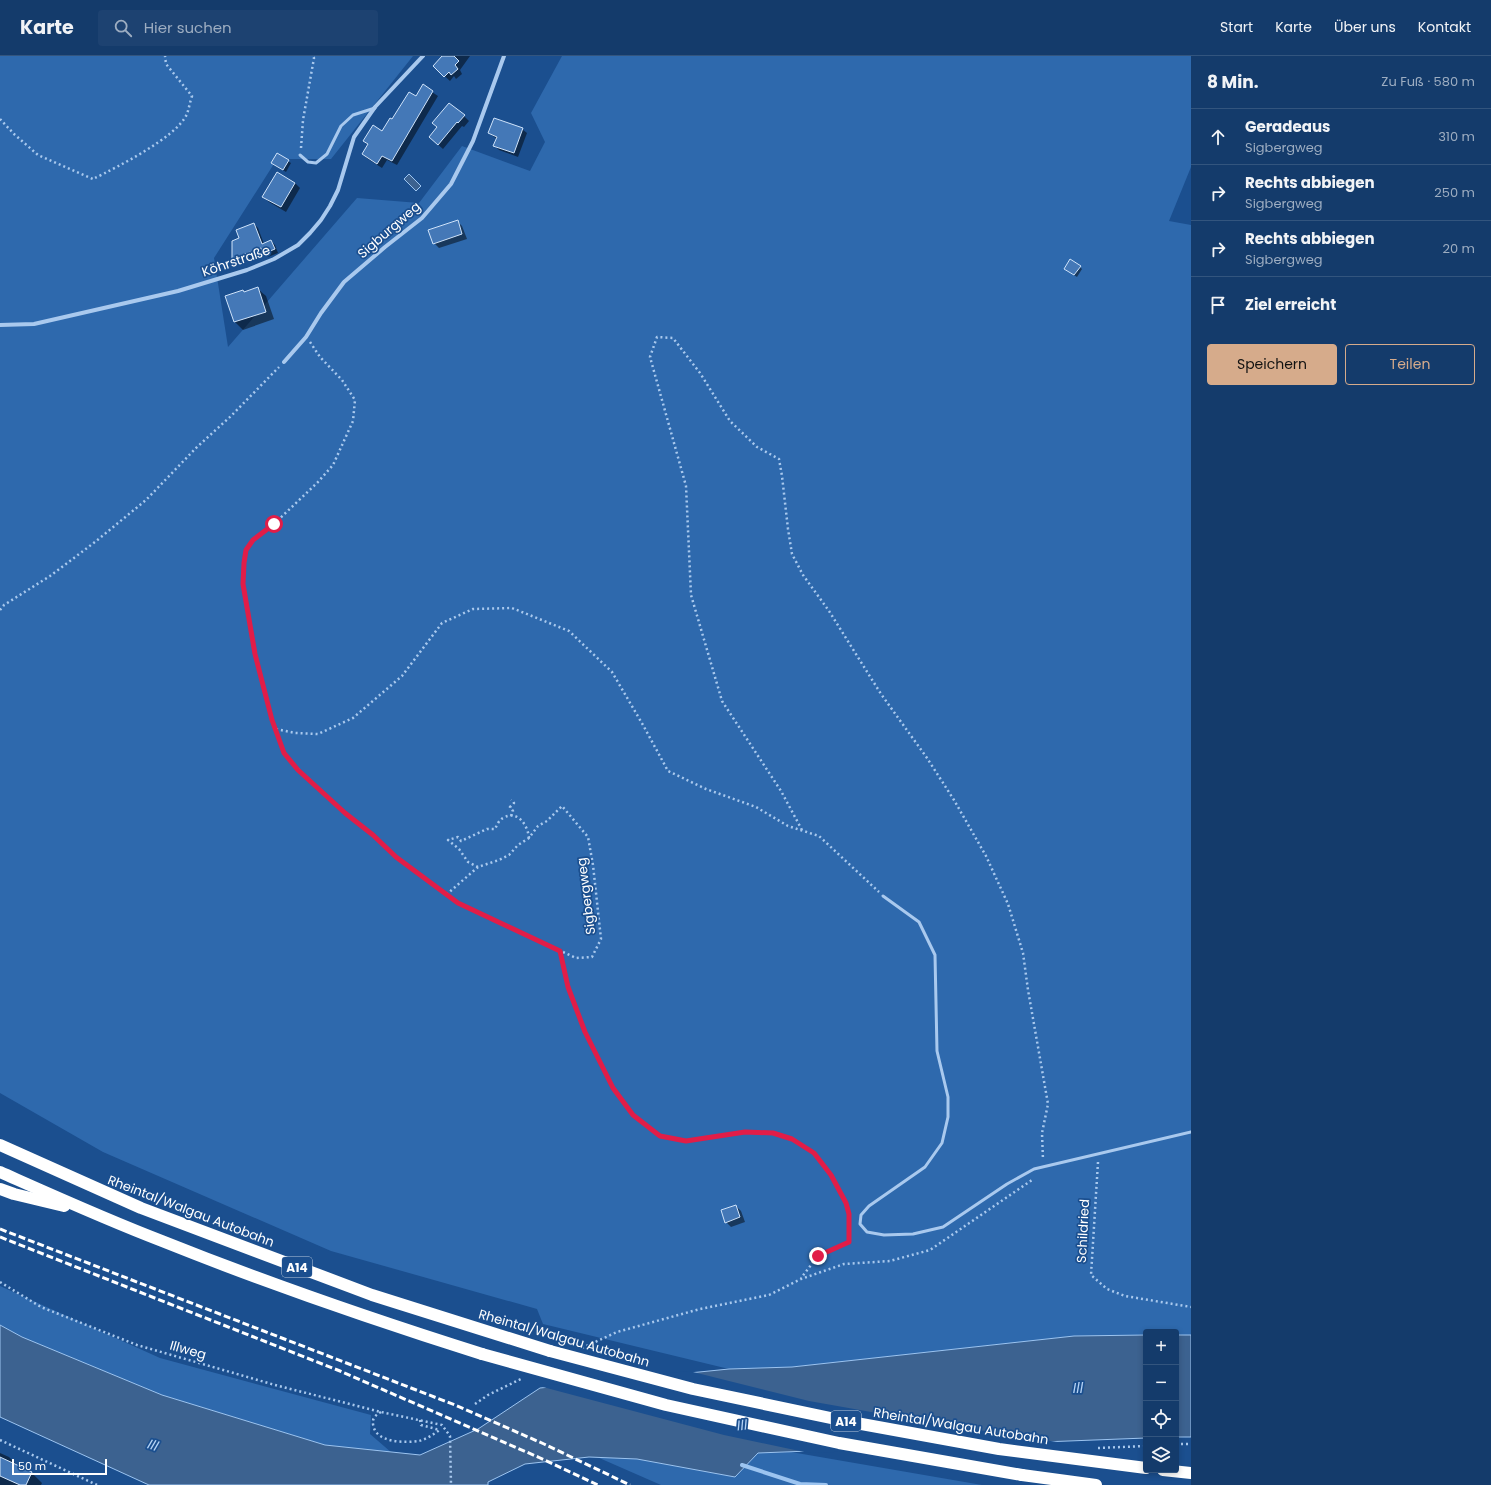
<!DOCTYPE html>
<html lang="de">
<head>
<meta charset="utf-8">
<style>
	body { margin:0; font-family:Poppins,sans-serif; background:#1d4271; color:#f1f3f6 }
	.controls { position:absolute; right:12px; bottom:12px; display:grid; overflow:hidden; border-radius:4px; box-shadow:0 2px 6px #0003 }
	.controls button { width:36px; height:36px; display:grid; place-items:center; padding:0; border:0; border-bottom:1px solid #33557e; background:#143b6b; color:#f1f3f6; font:20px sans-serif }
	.scale { position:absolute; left:12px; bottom:10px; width:95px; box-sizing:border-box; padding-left:4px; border:2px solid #fff; border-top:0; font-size:11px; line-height:14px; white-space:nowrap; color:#fff; -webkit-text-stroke:3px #1b4f8f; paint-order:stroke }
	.stop { position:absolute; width:12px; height:12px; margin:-9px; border:3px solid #e11d48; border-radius:50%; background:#fff }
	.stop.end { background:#e11d48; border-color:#fff; box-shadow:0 1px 4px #0008 }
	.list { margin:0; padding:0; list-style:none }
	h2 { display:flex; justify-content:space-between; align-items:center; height:52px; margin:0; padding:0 16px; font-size:17px }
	h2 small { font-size:13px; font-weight:400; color:#9dadc1 }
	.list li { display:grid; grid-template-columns:26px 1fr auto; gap:12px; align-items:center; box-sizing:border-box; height:56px; padding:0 16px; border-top:1px solid #33557e }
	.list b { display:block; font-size:15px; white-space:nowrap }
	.list p { margin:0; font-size:13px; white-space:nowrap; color:#9dadc1 }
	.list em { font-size:13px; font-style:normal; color:#9dadc1 }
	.actions { display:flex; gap:8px; padding:12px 16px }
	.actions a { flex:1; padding:9px 0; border:1px solid #d6ab8b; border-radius:4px; text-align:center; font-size:14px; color:#d6ab8b }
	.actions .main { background:#d6ab8b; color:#111 }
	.icon { flex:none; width:22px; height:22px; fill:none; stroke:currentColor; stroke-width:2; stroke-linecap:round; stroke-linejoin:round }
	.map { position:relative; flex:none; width:1191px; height:1429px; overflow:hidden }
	header { display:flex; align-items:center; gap:24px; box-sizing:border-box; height:56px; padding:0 20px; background:#143b6b; border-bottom:1px solid #33557e }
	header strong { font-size:19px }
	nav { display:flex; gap:22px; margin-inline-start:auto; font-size:14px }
	.search { width:280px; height:36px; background:#1d4271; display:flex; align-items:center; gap:10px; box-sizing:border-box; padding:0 14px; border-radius:4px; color:#9dadc1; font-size:15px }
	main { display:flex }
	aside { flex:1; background:#143b6b }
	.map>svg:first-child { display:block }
	.green { fill:#2e69ad }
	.water { fill:#3c6290; stroke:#9cc4f0 }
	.pier { fill:#1b4f8f }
	.shadow { fill:#0007 }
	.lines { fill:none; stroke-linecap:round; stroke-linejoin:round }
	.stream { stroke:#9cc4f0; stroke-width:4 }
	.building { fill:#4478b7; stroke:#cfe3fa }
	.path { stroke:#a9c9ee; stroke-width:2.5; stroke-dasharray:2 3; stroke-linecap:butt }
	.service { stroke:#a9c9ee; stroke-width:3 }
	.minor { stroke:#a9c9ee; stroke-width:4 }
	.motorway { stroke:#fff; stroke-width:12 }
	.rail { stroke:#fff; stroke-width:3; stroke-dasharray:7 3; stroke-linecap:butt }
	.motorway-bridge { stroke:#fff; stroke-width:12 }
	.route { stroke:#e11d48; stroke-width:5 }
	.labels { text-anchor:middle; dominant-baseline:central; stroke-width:3.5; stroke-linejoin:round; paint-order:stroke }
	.shield { fill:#1b4f8f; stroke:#bbcadd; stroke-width:1 }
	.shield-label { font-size:12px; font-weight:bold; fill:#fff }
	.street-label { font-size:13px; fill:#fff; stroke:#1b4f8f }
	.water-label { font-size:14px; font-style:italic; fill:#b5d3f5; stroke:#1b4f8f }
</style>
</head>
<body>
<header>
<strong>Karte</strong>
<div class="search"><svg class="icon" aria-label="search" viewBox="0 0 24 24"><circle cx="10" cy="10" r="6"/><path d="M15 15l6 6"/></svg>Hier suchen</div>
<nav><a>Start</a><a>Karte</a><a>Über uns</a><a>Kontakt</a></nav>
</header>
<main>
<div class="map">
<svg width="1191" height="1429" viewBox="0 0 1191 1429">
	<rect width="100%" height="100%" fill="#1b4f8f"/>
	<g class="green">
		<path d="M0 0H413L331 103H277L214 202 228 291 357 142 419 147 462 90 530 115 545 86 531 57 562 0H1191V111L1169 165 1191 169V1279H1176V1276H1146V1279L1074 1280 792 1311 729 1313 543 1268 537 1253 331 1195 103 1096 0 1037Z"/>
		<path d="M0 1230 160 1302 371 1359 370 1378 392 1397 325 1389 162 1339 22 1281 0 1269Z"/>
		<path d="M791 1396 982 1429H661L597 1401 637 1403 735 1421 758 1397Z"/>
	</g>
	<g class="water">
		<path d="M409 118 421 130 416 135 404 123Z"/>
		<path d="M0 1269 22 1281 162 1339 325 1389 420 1399 478 1373 540 1332 729 1313 792 1311 1074 1280 1146 1279V1382L758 1397 735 1421 637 1403 589 1401 525 1408 488 1426V1429H149L0 1361Z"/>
		<rect x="1176" y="1279" width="15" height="102"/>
	</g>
	<path class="pier" d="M689 1315 809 1345 939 1368 1064 1387 809 1397 724 1379 539 1330Z"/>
	<g class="shadow">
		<path d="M444 0H470L460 14 462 18 456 23 454 20 450 25 434 10Z"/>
		<path d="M423 30 438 40 397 109 387 104 382 112 368 103 363 98 368 89 364 85 383 76 392 64 416 42Z"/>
		<path d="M464 60 469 65 464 71 462 70 443 93 435 86 438 72Z"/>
		<path d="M522 73 527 77 518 101 499 94 495 90 497 83 489 77Z"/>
		<path d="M277 99 291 107 286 116 272 107Z"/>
		<path d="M295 127 300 132 286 156 269 146 264 141Z"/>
		<path d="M457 165 462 170 467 183 439 192 434 187Z"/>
		<path d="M254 168 258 172 264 188 271 185 275 189 278 197 268 201 264 197 237 207 233 203V186L241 183Z"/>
		<path d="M1080 211 1082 213 1077 221 1068 215Z"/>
		<path d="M258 233 266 240 274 263 243 274 235 266 244 237Z"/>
		<path d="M736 1150 741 1155 745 1166 731 1171 726 1166Z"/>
		<path d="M0 1397 9 1401 19 1411 32 1417 42 1427 41 1429H0Z"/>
	</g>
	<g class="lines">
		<path class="stream" d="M742 1409 800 1428 826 1429"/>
	</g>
	<g class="building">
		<path d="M442 0H454L459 5 455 9 458 13 451 19 449 16 444 21 433 10Z"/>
		<path d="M423 28 433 35 392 105 382 100 377 108 362 98 368 88 363 85 373 69 382 75 390 62 392 63 409 36 416 40Z"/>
		<path d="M449 47 465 59 458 67 457 66 438 89 429 81 437 71 432 67Z"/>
		<path d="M494 62 523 72 514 97 493 90 497 81 488 77Z"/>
		<path d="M277 97 289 104 283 114 271 107Z"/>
		<path d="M277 116 295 127 281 151 262 141Z"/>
		<path d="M458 164 462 178 433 188 428 174Z"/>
		<path d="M254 167 262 188 271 184 275 193 263 198 261 192 232 203V185L239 182 236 174Z"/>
		<path d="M1070 203 1081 210 1074 219 1064 213Z"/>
		<path d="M258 231 266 256 234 266 225 240 243 234 244 236Z"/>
		<path d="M736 1149 740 1161 725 1167 721 1154Z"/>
		<path d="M0 1401 32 1416 26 1429H20L0 1420Z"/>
	</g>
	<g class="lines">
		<g class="path">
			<path d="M0 63 14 78 38 99 93 123C117 111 176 82 187 58 189 52 190 46 192 40L166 8 165 0"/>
			<path d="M301 92 303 64 314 2 313 0"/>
			<path d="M310 286 320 301 342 324 355 344 353 365 333 409 318 426 274 468 253 484 246 494 244 507 243 528 255 598 265 636 272 664 284 697 298 713 345 757 373 779 396 801 457 847 576 902 592 901 601 883 593 809 588 781 562 750 547 765 538 770 529 782 518 789 509 799 499 804 478 811 446 839"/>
			<path d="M0 554 4 549 50 520 95 486 146 444 196 392 231 360 279 311"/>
			<path d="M276 673 295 677 318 678 353 662 402 620 442 567 473 553 512 552 569 575 612 616 643 669 668 715 706 733 756 751 788 770 819 780 879 836"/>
			<path d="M511 760 513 755 510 751 514 747 511 744"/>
			<path d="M802 774 781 735 722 645 691 539 686 430 650 301 657 281 673 282 700 317 730 365 757 391 779 403 782 420 788 473 792 498 803 519 829 555 881 638 927 702 954 744 986 800 1008 848 1023 897 1028 934 1048 1048 1042 1077 1043 1104"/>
			<path d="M478 811 468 806 459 793 448 784 458 781 461 785 487 773H495C497 769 499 764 503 762 518 753 528 770 529 782"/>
			<path d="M560 896 568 931 585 976 613 1033 633 1059 660 1080 686 1085 745 1076 773 1077 792 1083 814 1097 831 1119 846 1147 849 1158V1186L818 1200 801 1222"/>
			<path d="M1098 1106 1091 1219 1107 1233 1125 1240 1191 1251"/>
			<path d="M0 1226 41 1251 137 1289 275 1329 381 1356 442 1369 450 1380 451 1429"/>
			<path d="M582 1292 617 1276 700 1253 769 1239 801 1223 844 1208 890 1205 930 1194 1032 1124"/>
			<path d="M475 1348 488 1339 523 1322"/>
			<path d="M381 1356C376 1359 372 1362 373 1368 375 1387 404 1387 419 1385 427 1383 434 1378 441 1373"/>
			<path d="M420 1364 421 1369 436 1373 438 1375"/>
			<path d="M0 1384 97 1429"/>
			<path d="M1176 1388H1191"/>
			<path d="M1098 1392 1146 1390"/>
		</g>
		<g class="service">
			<path d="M300 99 308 106 316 107 327 98 341 70 353 59 375 52"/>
			<path d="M883 840 919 866 935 899 937 995 948 1041V1061L942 1087 925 1111 869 1150 861 1159 860 1168 867 1176 884 1179 913 1178 943 1171 1007 1128 1034 1113 1191 1076"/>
		</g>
		<g class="minor">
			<path d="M0 269 34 268 178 235 247 214 274 203 298 189 310 177 321 164 330 150 338 134 354 81 375 51 423 0"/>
			<path d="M284 306 306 281 321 257 344 226 385 191 422 162 451 128 473 85 504 0"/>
		</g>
		<g class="motorway">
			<path d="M0 1089 141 1152 372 1239 550 1295"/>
			<path d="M0 1116C54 1140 107 1164 162 1185 267 1227 374 1264 482 1298"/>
			<path d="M0 1133 14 1138 64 1150"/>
			<path d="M1163 1414 1191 1417"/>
			<path d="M1022 1419 1096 1429"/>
		</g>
		<g class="rail">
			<path d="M0 1173 455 1349 544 1388 630 1429"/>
			<path d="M0 1181 340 1315 538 1401 598 1429"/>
		</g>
		<g class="motorway-bridge">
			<path d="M550 1295 693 1333 845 1365 999 1393 1146 1412"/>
			<path d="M482 1298 666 1349 839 1387 1022 1419"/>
		</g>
	</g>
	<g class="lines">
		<path class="route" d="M274 468 253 484 246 494 244 507 243 528 255 598 272 664 284 697 298 714 345 757 373 779 396 801 458 847 560 895 568 931 585 976 613 1032 633 1059 660 1080 686 1085 745 1076 773 1077 792 1083 814 1097 831 1119 846 1147 849 1158V1186L818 1200"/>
	</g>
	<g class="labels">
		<g class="shield">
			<rect x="282" y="1201" width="30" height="20" rx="3"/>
			<rect x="831" y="1355" width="30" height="20" rx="3"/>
		</g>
		<g class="shield-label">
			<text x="297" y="1211">A14</text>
			<text x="846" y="1365">A14</text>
		</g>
		<g class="street-label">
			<text transform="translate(389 174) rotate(-41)">Sigburgweg</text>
			<text transform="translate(236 205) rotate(-19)">Köhrstraße</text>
			<text transform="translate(586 840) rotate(-97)">Sigbergweg</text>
			<text transform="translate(191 1155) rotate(21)">Rheintal/Walgau Autobahn</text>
			<text transform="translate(1083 1175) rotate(-87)">Schildried</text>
			<text transform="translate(564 1282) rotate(16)">Rheintal/Walgau Autobahn</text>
			<text transform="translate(188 1294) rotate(16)">Illweg</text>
			<text transform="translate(961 1370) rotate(9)">Rheintal/Walgau Autobahn</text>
		</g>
		<g class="water-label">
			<text x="1078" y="1332">Ill</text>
			<text transform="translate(742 1369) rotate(-5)">Ill</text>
			<text transform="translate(153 1389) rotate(20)">Ill</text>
		</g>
	</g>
</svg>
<div class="controls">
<button>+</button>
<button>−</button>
<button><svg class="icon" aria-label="locate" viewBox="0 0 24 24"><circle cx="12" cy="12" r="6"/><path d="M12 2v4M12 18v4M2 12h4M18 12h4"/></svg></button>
<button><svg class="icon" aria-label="layers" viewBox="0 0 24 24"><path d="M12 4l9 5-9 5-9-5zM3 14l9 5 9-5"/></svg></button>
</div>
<div class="scale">50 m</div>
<div class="stop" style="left:274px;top:468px"></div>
<div class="stop end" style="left:818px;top:1200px"></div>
</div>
<aside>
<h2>8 Min.<small>Zu Fuß · 580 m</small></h2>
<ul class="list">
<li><svg class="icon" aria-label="ahead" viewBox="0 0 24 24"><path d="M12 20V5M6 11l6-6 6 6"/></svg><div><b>Geradeaus</b><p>Sigbergweg</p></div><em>310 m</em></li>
<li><svg class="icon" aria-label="right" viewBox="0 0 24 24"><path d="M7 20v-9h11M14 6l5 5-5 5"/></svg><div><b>Rechts abbiegen</b><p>Sigbergweg</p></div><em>250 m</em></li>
<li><svg class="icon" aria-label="right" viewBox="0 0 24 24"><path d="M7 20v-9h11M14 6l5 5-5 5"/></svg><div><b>Rechts abbiegen</b><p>Sigbergweg</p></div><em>20 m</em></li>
<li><svg class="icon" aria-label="arrive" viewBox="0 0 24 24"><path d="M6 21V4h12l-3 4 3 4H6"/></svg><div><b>Ziel erreicht</b></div></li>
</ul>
<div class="actions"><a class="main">Speichern</a><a>Teilen</a></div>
</aside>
</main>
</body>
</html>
